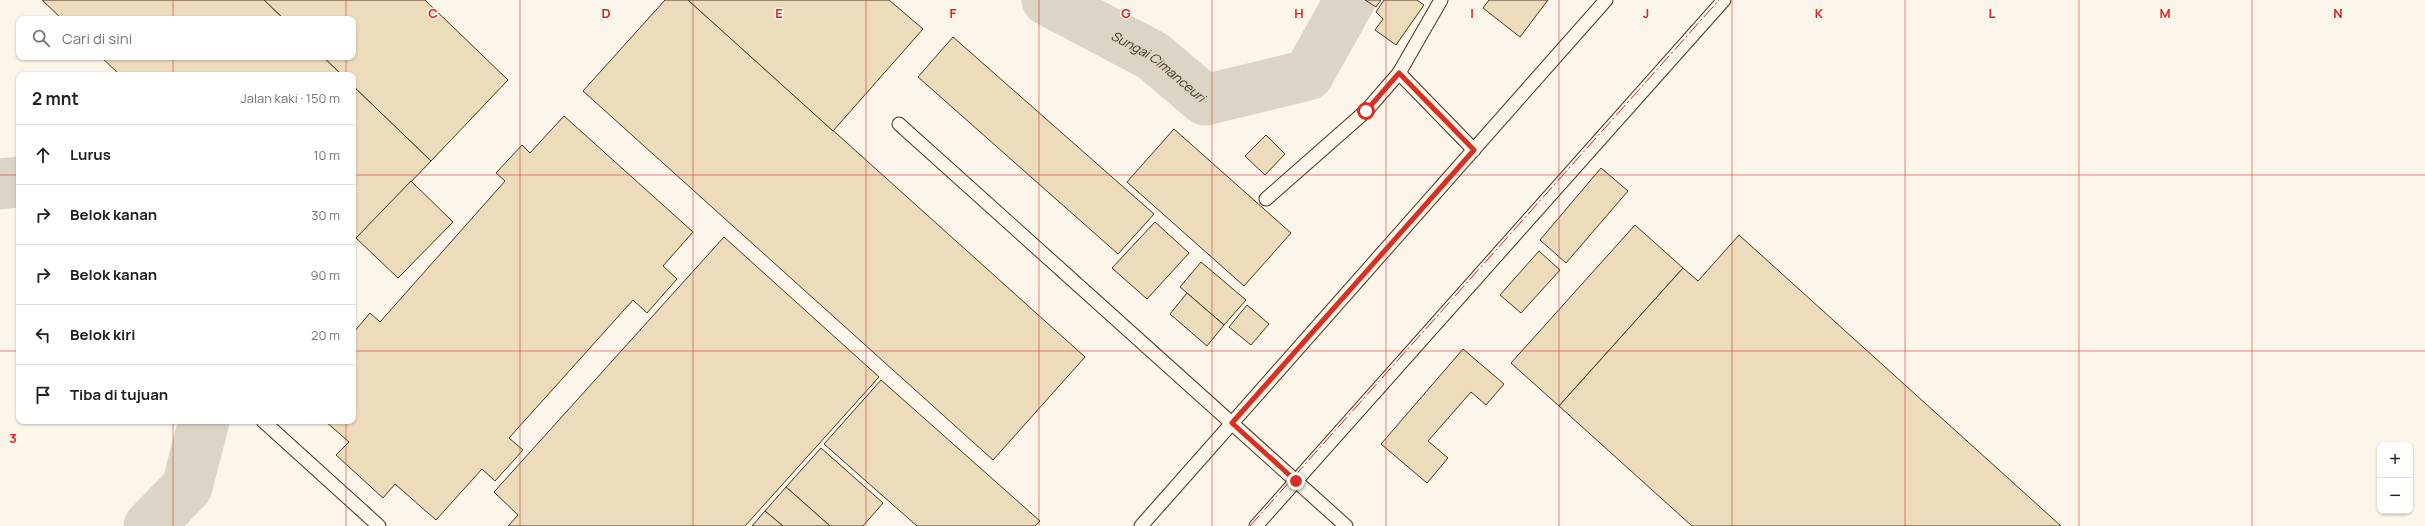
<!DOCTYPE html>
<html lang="id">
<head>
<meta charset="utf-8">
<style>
	body { margin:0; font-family:Manrope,sans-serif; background:#f2f2f2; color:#202124 }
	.controls { position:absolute; right:12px; bottom:12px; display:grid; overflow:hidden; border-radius:8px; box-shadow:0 1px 3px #0004 }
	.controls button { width:36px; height:36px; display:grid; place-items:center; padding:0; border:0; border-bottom:1px solid #e0e0e0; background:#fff; color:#202124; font:20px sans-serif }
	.stop { position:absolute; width:12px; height:12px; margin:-9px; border:3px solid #d93025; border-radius:50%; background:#fff }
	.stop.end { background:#d93025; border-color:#fff; box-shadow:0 1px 4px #0008 }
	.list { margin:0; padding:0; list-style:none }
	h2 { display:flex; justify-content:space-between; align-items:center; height:52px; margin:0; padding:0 16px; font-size:17px }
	h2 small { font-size:13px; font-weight:400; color:#757577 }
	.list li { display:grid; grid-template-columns:26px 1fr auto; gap:12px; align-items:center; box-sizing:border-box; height:60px; padding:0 16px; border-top:1px solid #e0e0e0 }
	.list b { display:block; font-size:15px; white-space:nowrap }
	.list em { font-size:13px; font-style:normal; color:#757577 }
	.icon { flex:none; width:22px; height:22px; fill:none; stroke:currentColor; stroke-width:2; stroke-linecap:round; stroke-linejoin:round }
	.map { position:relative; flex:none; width:2425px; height:526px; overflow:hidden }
	.search { position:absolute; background:#fff; box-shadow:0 1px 3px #0004; left:16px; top:16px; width:340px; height:44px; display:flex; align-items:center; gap:10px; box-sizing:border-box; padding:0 14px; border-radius:8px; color:#757577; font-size:15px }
	.panel { position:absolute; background:#fff; box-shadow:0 1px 3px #0004; left:16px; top:72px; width:340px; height:352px; border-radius:8px }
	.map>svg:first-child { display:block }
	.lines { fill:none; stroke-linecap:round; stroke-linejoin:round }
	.river { stroke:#dcd4c6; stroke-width:51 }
	.building { fill:#ecdcbc; stroke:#4a3520 }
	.lane-casing { stroke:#4a3520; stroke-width:15 }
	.lane { stroke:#fbf6e9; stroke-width:13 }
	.power { stroke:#c62828; stroke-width:1; stroke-dasharray:14 3 2 3; stroke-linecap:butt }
	.route { stroke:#d93025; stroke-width:5 }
	.grid { fill:none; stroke:#d62828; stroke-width:1; stroke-opacity:0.55 }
	.labels { text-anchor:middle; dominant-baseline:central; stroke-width:3; stroke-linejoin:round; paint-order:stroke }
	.water-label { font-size:13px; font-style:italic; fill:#4a3520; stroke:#fbf6e9 }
	.grid-label { font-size:13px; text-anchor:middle; font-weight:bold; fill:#d62828; stroke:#fbf6e9; stroke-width:3; stroke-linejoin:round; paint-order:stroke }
</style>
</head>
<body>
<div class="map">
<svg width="2425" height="526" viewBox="0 0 2425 526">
	<rect width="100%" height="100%" fill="#fbf6e9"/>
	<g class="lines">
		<g class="river">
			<path id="s1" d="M1047 0 1153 56 1205 100 1308 75 1350 0"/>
			<path d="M0 184 19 182"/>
			<path d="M149 526 187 487 204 421"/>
		</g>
	</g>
	<g class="building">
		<path d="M42 0H264L284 19H62Z"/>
		<path d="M264 0H425L508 80 431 161 353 86V75H342L323 57H353V19H284Z"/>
		<path d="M665 0H688L1085 357 993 460 583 91Z"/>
		<path d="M688 0H889L923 29 833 131Z"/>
		<path d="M1365 0H1381L1376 7Z"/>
		<path d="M1384 0H1417L1424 5 1396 45 1375 30 1383 19 1376 12Z"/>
		<path d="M1489 0H1548L1520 37 1483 8Z"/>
		<path d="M953 37 1154 214 1118 254 918 77Z"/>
		<path d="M101 57H323L342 75H120Z"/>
		<path d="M353 86 431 161 353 242Z"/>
		<path d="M564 116 693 232 663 266 677 279 647 313 633 300 509 438 523 450 495 481 482 469 436 520 395 484 383 498 336 455 349 442 325 421H353V333L370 313 380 322 505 181 496 173 522 145 530 153Z"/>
		<path d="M1174 129 1291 233 1244 286 1127 182Z"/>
		<path d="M1266 135 1285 154 1265 175 1245 156Z"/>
		<path d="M1601 168 1628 191 1566 263 1540 240Z"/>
		<path d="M411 181 453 222 398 278 356 238Z"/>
		<path d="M1155 222 1189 253 1147 299 1112 268Z"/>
		<path d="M1635 225 1683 268 1559 406 1511 363Z"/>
		<path d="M1739 235 2061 526H1692L1559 406 1683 268 1698 281Z"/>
		<path d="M724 237 879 377 745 526H508L518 515 494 492Z"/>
		<path d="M1539 251 1560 270 1521 313 1500 295Z"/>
		<path d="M1201 262 1246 300 1224 325 1180 287Z"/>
		<path d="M1187 293 1224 325 1207 346 1170 314Z"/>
		<path d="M1247 305 1269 324 1251 345 1229 327Z"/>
		<path d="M1463 349 1504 384 1486 405 1471 392 1428 441 1448 458 1427 483 1381 444Z"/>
		<path d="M881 380 1040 521 1035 526H917L824 444Z"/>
		<path d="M821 448 883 503 863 526H830L786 487Z"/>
		<path d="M786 487 830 526H783L765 511Z"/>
		<path d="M765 511 783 526H752Z"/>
	</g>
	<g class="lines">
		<g class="lane-casing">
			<g id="lane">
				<path d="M1399 73 1474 150"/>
				<path d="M899 124 1346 526"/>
				<path d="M1266 199 1366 111 1399 73 1441 0"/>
				<path d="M263 421 379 526"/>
				<path d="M1141 526 1606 0"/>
				<path d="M1256 526 1724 0"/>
			</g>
		</g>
		<use href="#lane" class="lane"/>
		<path class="power" d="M1250 526 1719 0"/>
	</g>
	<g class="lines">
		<path class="route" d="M1296 481 1232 423 1474 150 1399 73 1366 111"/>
	</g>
	<path class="grid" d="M173 0V19M346 0V19M520 0V526M693 0V526M866 0V526M1039 0V526M1212 0V526M1386 0V526M1559 0V526M1732 0V526M1905 0V526M2079 0V526M2252 0V526M173 57V75M346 57V75M0 175H19M353 175H2425M0 351H19M353 351H2425M173 421V526M346 421V526"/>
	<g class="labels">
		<g class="water-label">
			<text stroke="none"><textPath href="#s1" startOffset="130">Sungai Cimanceuri</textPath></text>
		</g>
	</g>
	<g class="grid-label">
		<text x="433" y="18">C</text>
		<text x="606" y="18">D</text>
		<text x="779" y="18">E</text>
		<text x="953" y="18">F</text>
		<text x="1126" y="18">G</text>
		<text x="1299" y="18">H</text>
		<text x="1472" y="18">I</text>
		<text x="1646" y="18">J</text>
		<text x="1819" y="18">K</text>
		<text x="1992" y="18">L</text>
		<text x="2165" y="18">M</text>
		<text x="2338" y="18">N</text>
		<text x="13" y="443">3</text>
	</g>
</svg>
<div class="controls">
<button>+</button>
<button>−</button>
</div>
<div class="stop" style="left:1366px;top:111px"></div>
<div class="stop end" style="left:1296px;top:481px"></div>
<div class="search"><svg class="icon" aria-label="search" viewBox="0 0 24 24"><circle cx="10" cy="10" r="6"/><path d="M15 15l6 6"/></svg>Cari di sini</div>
<section class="panel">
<h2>2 mnt<small>Jalan kaki · 150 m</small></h2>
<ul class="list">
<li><svg class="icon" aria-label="ahead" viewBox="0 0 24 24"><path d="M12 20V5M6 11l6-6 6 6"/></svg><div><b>Lurus</b></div><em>10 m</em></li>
<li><svg class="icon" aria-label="right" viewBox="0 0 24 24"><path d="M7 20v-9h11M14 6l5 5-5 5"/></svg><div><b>Belok kanan</b></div><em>30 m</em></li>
<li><svg class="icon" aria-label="right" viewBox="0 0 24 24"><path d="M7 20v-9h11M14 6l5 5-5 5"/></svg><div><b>Belok kanan</b></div><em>90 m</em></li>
<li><svg class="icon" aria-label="left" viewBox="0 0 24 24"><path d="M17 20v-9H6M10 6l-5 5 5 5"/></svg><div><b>Belok kiri</b></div><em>20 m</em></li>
<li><svg class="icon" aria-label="arrive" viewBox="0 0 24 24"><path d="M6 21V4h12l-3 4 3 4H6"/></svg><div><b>Tiba di tujuan</b></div></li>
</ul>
</section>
</div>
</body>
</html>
